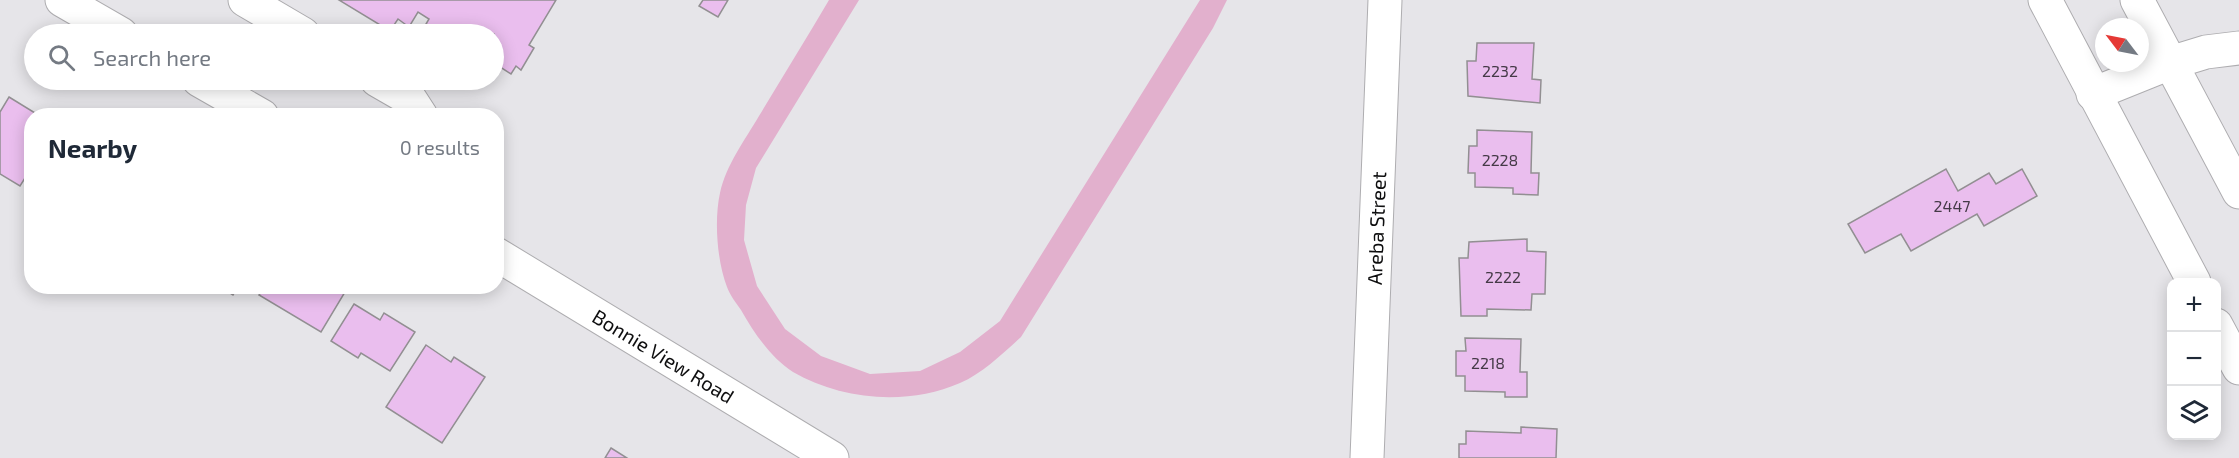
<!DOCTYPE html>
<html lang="en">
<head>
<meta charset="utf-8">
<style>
	body { margin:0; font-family:"Exo 2",sans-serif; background:#f2f2f3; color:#1f2937 }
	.controls { position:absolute; right:18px; bottom:18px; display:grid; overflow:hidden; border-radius:12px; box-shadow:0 3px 15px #0003 }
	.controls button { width:54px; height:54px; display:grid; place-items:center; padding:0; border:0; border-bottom:2px solid #e0e1e3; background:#fff; color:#1f2937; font:30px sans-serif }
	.compass { position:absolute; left:2095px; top:18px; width:54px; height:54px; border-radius:50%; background:#fff; box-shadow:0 3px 15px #0003; rotate:302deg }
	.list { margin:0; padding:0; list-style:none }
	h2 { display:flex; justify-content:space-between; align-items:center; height:78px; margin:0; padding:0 24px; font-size:26px }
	h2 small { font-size:20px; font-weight:400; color:#747a83 }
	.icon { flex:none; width:33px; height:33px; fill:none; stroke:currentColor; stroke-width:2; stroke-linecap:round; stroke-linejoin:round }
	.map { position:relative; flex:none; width:2239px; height:458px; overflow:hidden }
	.search { position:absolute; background:#fff; box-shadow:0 3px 15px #0003; left:24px; top:24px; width:480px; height:66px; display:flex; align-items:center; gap:15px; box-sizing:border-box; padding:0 21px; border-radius:33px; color:#747a83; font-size:22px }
	.panel { position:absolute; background:#fff; box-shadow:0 3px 15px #0003; left:24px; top:108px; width:480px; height:186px; border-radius:24px }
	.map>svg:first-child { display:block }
	.green { fill:#e2b0cd }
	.building { fill:#eabeee; stroke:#928f92; stroke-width:1.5 }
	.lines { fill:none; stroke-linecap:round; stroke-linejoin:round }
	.minor-casing { stroke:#aeadb0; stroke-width:35 }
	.minor { stroke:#fff; stroke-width:33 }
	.labels { text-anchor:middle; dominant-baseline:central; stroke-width:5; stroke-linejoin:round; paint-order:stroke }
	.number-label { font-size:16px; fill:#453a47 }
	.street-label { font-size:20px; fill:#0e0e0f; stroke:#f4f2f6 }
</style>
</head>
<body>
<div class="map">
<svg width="2239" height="458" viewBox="0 0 2239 458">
	<rect width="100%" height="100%" fill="#e6e5e9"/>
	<path class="green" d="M829 0H859L756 168 746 205 744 240 757 286 785 329 821 356 870 374 920 371 960 352 1000 321 1200 0H1227L1213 28 1021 337C1002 354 983 373 960 383 908 406 841 400 793 372 771 358 754 333 741 310 736 303 730 295 727 287 717 261 714 220 720 193 726 165 745 140 759 116 782 78 806 39 829 0Z"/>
	<g class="building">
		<path d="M339 0H556L529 45 534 48 521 70 516 66 511 74 494 63V34H443L426 24 429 19 418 12 409 27 398 19 390 31Z"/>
		<path d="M703 0H728L718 17 699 6Z"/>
		<path d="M1477 43H1534L1532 79 1541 80 1540 103 1468 96 1467 61H1476Z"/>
		<path d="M9 97 40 116H32V167L20 186 0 174V112Z"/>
		<path d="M1477 130 1532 132 1531 173H1539L1538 195 1513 194V188L1475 187V173H1468L1469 146H1477Z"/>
		<path d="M1946 169 1958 191 1989 173 1996 184 2022 169 2037 196 1984 226 1977 214 1911 251 1901 234 1865 253 1848 224Z"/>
		<path d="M1527 239V251L1546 252 1545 294H1532L1531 310 1487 309V316H1461L1459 258H1468L1469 242Z"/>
		<path d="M219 286H238L233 295Z"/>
		<path d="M265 286H336L345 292 321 332 259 295Z"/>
		<path d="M354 304 380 320 384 313 415 332 390 371 361 353 358 358 331 341Z"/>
		<path d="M1465 338 1521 339 1520 372H1527V397H1505V392L1465 391V376H1456V351H1466Z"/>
		<path d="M426 345 451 362 454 357 485 377 442 443 386 407Z"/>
		<path d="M1521 427 1557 429 1556 458H1459V444H1466V431L1521 433Z"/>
		<path d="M611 448 627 458H605Z"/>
	</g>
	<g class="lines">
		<g class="minor-casing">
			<g id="minor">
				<path d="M62 0 121 34"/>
				<path d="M245 0 303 34"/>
				<path d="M2045 0 2194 282"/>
				<path d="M2137 0 2239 192"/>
				<path d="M199 80 262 116"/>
				<path d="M377 80 410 99 421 116"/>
				<path d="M2093 94 2170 63 2206 52 2239 48"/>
				<path id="s1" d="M496 254 832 458"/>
				<path d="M2216 325 2239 368"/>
				<path id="s2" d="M1367 458 1385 0"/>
			</g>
		</g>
		<use href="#minor" class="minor"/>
	</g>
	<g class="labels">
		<g class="number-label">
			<text x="1500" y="70">2232</text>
			<text x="1500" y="159">2228</text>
			<text x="1952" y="205">2447</text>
			<text x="1503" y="276">2222</text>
			<text x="1488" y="362">2218</text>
		</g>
		<g class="street-label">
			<text stroke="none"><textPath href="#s2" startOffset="230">Areba Street</textPath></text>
			<text stroke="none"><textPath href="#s1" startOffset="196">Bonnie View Road</textPath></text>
		</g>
	</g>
</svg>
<div class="controls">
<button>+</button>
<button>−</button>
<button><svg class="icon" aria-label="layers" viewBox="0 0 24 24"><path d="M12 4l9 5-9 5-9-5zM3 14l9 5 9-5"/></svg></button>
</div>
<svg class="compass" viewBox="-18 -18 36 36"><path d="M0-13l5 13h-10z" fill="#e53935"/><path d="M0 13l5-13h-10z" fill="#747a83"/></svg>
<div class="search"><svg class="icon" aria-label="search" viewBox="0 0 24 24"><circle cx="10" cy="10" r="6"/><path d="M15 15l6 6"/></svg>Search here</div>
<section class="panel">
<h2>Nearby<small>0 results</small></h2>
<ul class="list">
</ul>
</section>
</div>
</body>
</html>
